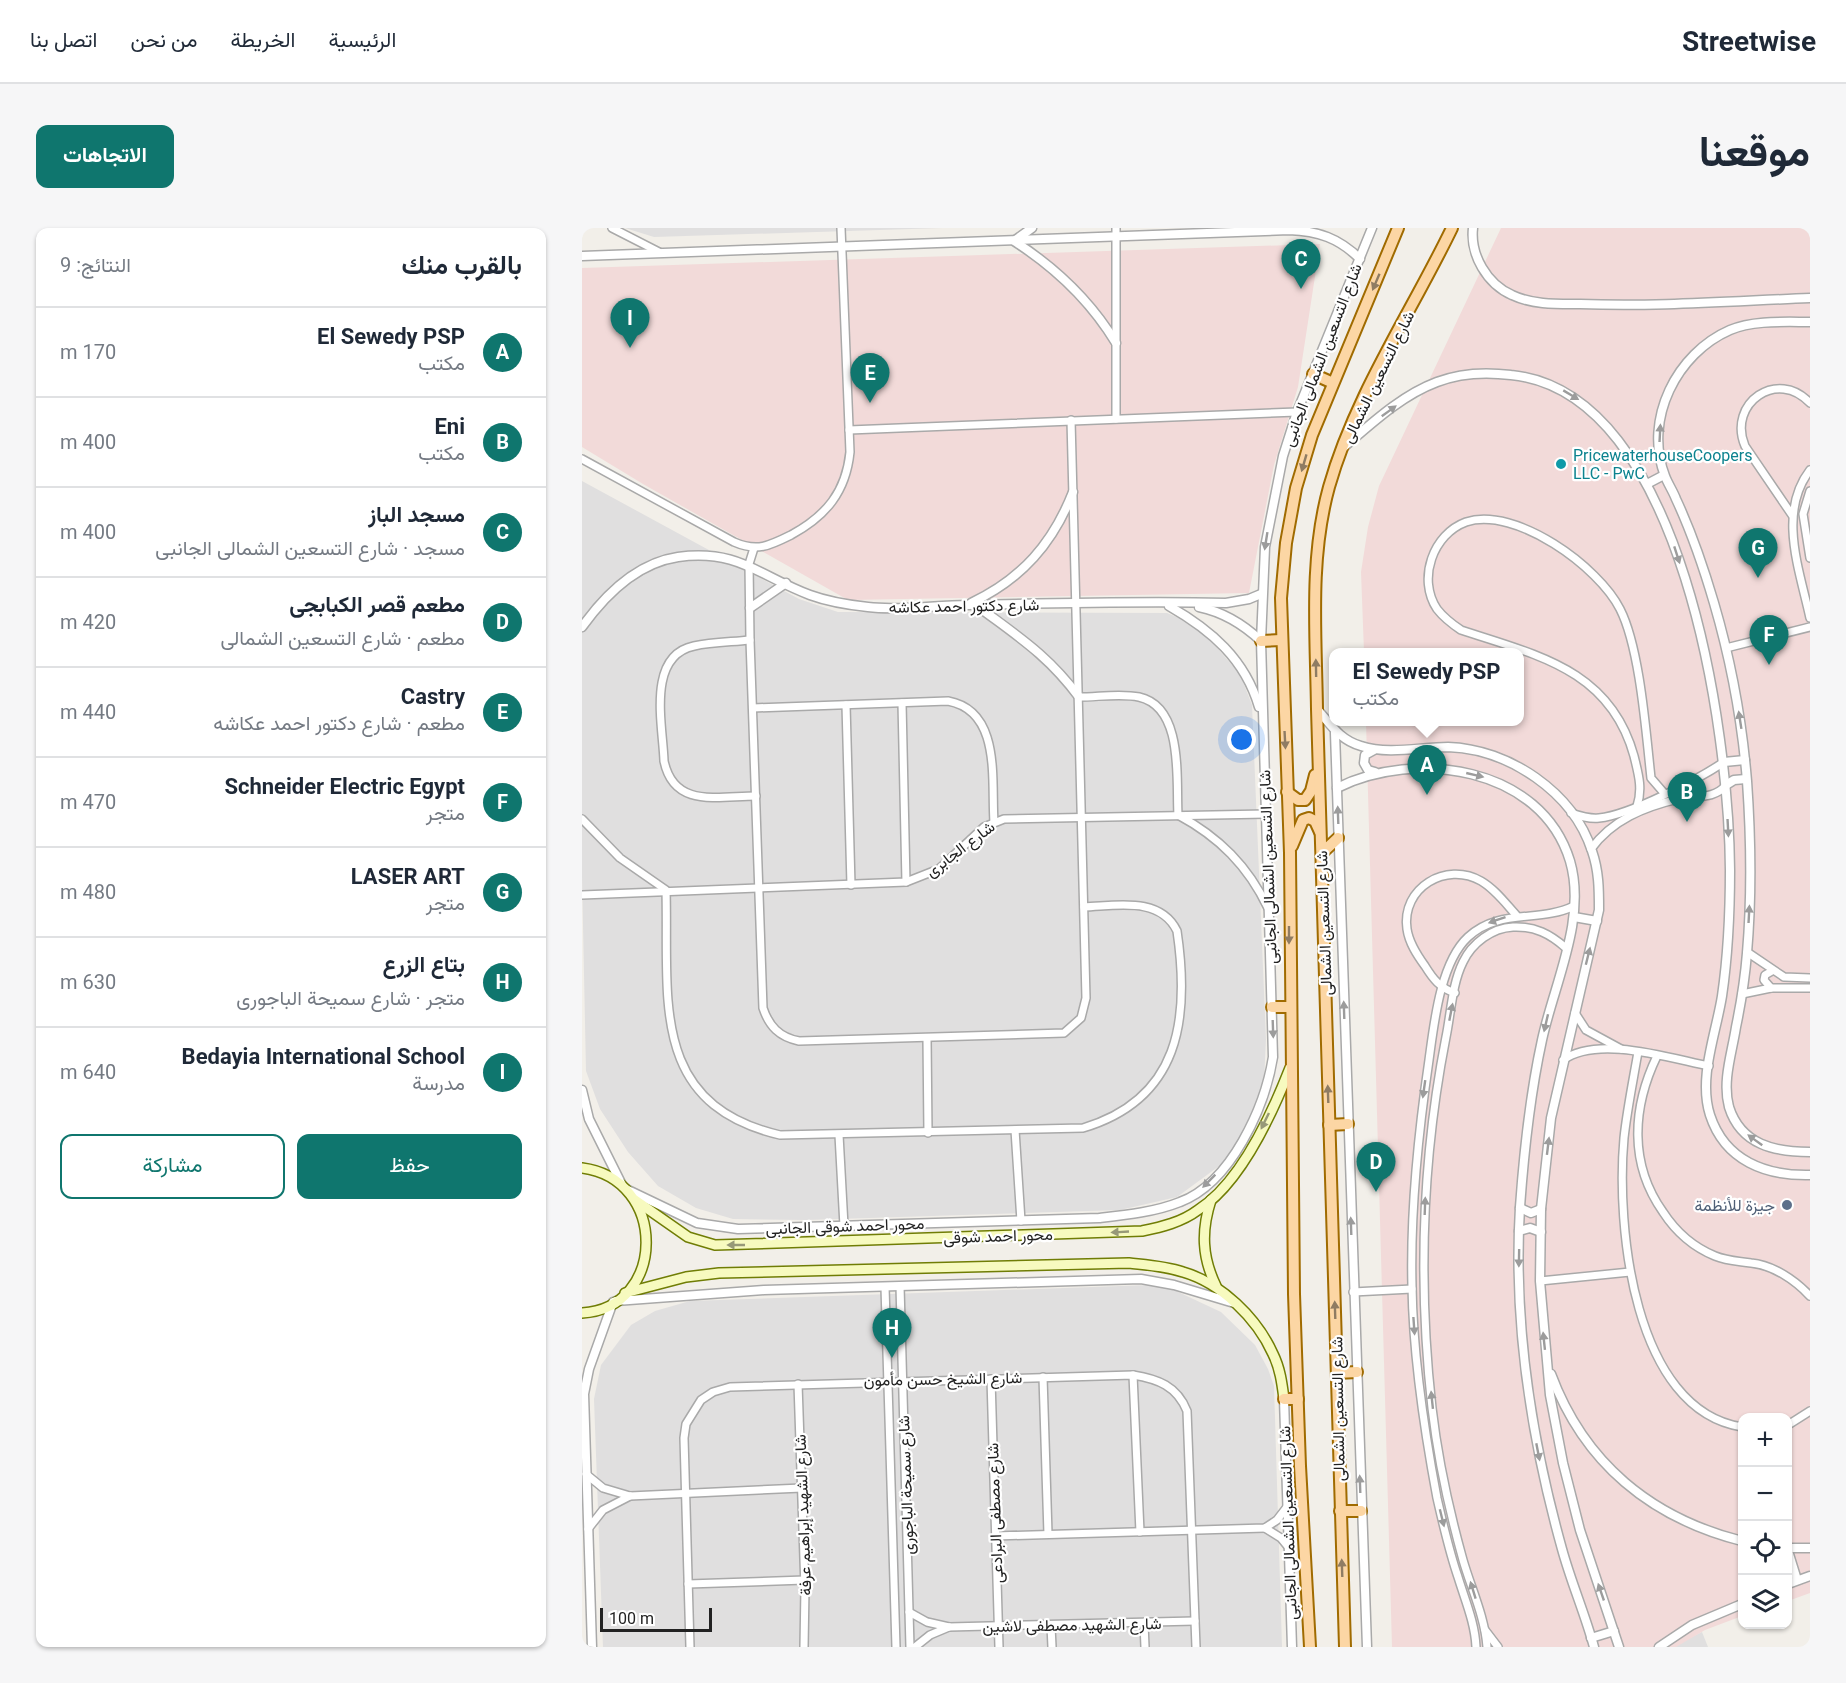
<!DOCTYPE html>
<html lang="ar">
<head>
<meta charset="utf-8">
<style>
	body { margin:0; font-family:Roboto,Vazirmatn,sans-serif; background:#f6f6f7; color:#1f2937; direction:rtl }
	.controls { position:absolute; right:18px; bottom:18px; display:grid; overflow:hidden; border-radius:12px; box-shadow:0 2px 4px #0004 }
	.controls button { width:54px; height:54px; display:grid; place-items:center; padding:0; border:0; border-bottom:2px solid #e0e1e3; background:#fff; color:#1f2937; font:30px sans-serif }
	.scale { position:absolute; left:18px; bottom:15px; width:112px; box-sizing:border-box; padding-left:6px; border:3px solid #222; border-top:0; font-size:16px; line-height:21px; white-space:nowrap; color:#222; -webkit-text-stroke:4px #fff; paint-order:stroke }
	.you { position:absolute; left:660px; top:512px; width:21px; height:21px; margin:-15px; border:4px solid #fff; border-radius:50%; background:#1a73e8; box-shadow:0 0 0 9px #1a73e833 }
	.badge { display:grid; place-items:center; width:39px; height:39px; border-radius:50%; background:#0f766e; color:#fff; font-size:20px; font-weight:700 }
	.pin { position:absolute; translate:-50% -50px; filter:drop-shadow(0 2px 3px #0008) }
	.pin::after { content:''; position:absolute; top:32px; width:21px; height:18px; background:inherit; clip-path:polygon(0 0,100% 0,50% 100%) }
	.popup { position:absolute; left:747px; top:420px; width:195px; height:78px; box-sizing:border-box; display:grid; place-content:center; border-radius:12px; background:#fff; filter:drop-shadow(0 2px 4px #0005); font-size:20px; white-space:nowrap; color:#747a83 }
	.popup b { font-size:22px; color:#1f2937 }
	.popup::after { content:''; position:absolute; left:50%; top:100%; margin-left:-12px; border:12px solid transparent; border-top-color:#fff }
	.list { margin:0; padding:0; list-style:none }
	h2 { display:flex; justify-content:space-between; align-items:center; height:78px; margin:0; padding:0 24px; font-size:26px }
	h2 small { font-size:20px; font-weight:400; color:#747a83 }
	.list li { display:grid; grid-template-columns:39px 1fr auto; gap:18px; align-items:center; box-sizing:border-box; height:90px; padding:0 24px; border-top:2px solid #e0e1e3 }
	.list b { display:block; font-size:22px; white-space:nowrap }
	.list p { margin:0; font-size:20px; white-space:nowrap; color:#747a83 }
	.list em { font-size:20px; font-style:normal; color:#747a83 }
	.actions { display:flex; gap:12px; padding:18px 24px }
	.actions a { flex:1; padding:14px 0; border:2px solid #0f766e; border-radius:12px; text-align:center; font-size:21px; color:#0f766e }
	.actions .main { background:#0f766e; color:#fff }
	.icon { flex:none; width:33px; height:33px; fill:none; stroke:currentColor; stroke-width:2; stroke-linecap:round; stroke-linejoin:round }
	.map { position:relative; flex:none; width:1228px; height:1419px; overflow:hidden; direction:ltr; border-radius:12px }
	header { display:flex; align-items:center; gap:36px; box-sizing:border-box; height:84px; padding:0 30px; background:#fff; border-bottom:2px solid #e0e1e3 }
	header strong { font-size:28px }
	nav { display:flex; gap:33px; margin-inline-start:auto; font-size:21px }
	.intro { display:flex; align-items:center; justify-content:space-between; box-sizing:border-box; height:144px; padding:0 36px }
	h1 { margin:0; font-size:42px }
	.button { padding:15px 27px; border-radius:12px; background:#0f766e; color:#fff; font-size:21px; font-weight:700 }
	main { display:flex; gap:36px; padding:0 36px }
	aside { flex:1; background:#fff; border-radius:12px; box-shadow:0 2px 4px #0004 }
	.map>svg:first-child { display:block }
	.residential { fill:#e0dfdf }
	.commercial { fill:#f2dad9 }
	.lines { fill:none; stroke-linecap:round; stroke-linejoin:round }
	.minor-casing { stroke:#a9a9a9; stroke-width:10 }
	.tertiary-casing { stroke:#a9a9a9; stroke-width:11 }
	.secondary-casing { stroke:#707d05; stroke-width:12 }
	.primary-casing { stroke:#a06b00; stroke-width:14 }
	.minor { stroke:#fff; stroke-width:7 }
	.tertiary { stroke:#fff; stroke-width:8 }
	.secondary { stroke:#f7fabf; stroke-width:9 }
	.primary { stroke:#fcd6a4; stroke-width:10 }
	.oneway { fill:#8f7c63 }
	.oneway2 { fill:#9c9c9c }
	.oneway3 { fill:#979978 }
	.culture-dot { fill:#0f9aa8; stroke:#fff; stroke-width:2 }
	.service-dot { fill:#5c6f8a; stroke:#fff; stroke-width:2 }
	.labels { text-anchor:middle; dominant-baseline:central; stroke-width:4.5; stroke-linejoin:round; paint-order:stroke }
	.street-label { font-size:16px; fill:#222; stroke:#fff }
	.culture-label { font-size:16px; fill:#0d838f; stroke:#fff; text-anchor:start }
	.service-label { font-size:16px; fill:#4e5e75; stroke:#fff; text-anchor:end }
</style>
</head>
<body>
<header>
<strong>Streetwise</strong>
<nav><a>الرئيسية</a><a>الخريطة</a><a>من نحن</a><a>اتصل بنا</a></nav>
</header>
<div class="intro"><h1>موقعنا</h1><a class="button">الاتجاهات</a></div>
<main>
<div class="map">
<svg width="1228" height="1419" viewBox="0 0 1228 1419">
	<rect width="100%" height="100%" fill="#f2efe9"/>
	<g class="residential">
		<path d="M43 0H361L72 9Z"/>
		<path d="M0 253 217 371 256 384 585 385 611 396 636 421 658 446 670 477 684 811 682 854 670 892 644 933 595 969 538 982 224 992 151 991 114 980 76 958 46 924 18 881 4 843 0 649Z"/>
		<path d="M567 1057 592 1062 639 1084 673 1117 686 1141 692 1158 700 1419H21L12 1171 19 1137 49 1097 73 1083 108 1073Z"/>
		<path d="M1120 1404 1126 1419H1091L1095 1416Z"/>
	</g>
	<g class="commercial">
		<path d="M919 0H1228V1365L1206 1373V1190H1160V1388L1123 1402 1094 1419H810L784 494H938V424H782L779 344 786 299 797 258Z"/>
		<path d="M738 16 716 159 692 237 667 365 266 372 61 256 0 219V40Z"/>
	</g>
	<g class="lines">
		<g class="minor-casing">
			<g id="minor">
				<path d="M30 0 77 24"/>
				<path d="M534 191V0"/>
				<path d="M267 202 715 184"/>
				<path d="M0 231 152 314C175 324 187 318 209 307 244 288 264 264 268 224L259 0"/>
				<path d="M1228 242C1195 285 1218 343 1228 390"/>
				<path d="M1228 263 1221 286 1228 330"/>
				<path d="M1210 287 1163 218C1145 175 1196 140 1228 175"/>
				<path d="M172 320 167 336 168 412 181 780C187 798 197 809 217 813L482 805 499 790 504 770 489 192"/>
				<path d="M168 412C150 414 130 414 112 418 64 428 81 498 82 533 92 581 137 568 174 568"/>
				<path d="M1144 420 1228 399"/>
				<path d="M497 469C516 469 539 465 557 469 602 479 594 551 596 587 637 609 666 638 686 680"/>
				<path d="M320 475 324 654"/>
				<path d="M264 477 269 657"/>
				<path d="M171 480 366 473C420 483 409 553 412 594"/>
				<path d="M1055 578C1061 560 1056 545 1052 528 1028 441 954 427 879 402 870 396 862 390 855 381 835 351 851 306 884 294 934 278 1017 339 1038 381 1058 420 1064 505 1069 550L1082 565"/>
				<path d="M989 585C998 588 1007 591 1017 590 1048 587 1115 552 1142 534"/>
				<path d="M0 591 38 630 84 662C87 770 66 876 198 907L501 900C598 871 608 791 595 703 578 668 534 678 502 679"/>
				<path d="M1009 621C1030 592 1062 579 1096 571 1113 567 1132 572 1144 557"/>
				<path d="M0 667 324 654 357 641 402 599 422 591 684 586"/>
				<path d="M1165 724 1202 749 1228 750"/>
				<path d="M1189 760 1182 752 1183 747 1190 743"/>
				<path d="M873 765C858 760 851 751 843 738 835 727 827 715 825 701 819 660 864 633 899 653 913 661 924 676 935 688"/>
				<path d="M1160 766 1189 760H1228"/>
				<path d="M993 785 1004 802 1039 821"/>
				<path d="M345 810 346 905"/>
				<path d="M1056 824C1051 853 1045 882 1042 910 1034 997 1051 1182 1160 1199"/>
				<path d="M1075 828C1050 880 1047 936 1081 984 1094 1004 1111 1019 1133 1028 1145 1033 1156 1033 1169 1035 1191 1037 1213 1052 1228 1068"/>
				<path d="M981 832C1016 807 1087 830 1127 838"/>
				<path d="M433 902 439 993"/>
				<path d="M257 907 262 998"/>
				<path d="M958 1053 1048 1044"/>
				<path d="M318 1058 328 1419"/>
				<path d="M303 1059 314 1419"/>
				<path d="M771 1064 830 1061"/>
				<path d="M551 1147 558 1304"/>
				<path d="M461 1149 466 1306"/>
				<path d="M409 1151 417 1419"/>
				<path d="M216 1156 223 1360 222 1419"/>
				<path d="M1206 1197 1228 1183"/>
				<path d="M4 1246 21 1260 48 1268 220 1260"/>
				<path d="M683 1300 699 1310 708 1321"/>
				<path d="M6 1301 21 1282 48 1268"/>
				<path d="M413 1308 683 1300 695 1292 705 1279"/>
				<path d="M106 1356 223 1352"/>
				<path d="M327 1384 345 1394 367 1399 613 1393"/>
				<path d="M562 1395 563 1419"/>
				<path d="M469 1398 470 1419"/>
				<path d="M903 1402 916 1419"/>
				<path d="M108 1419 102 1210 104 1196 119 1172 131 1164 148 1159 551 1147C576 1151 595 1158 605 1183L614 1419"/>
				<path d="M333 1419 348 1407 367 1399"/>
				<path d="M894 1419C893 1395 883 1372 876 1349 867 1323 861 1296 855 1270 842 1201 831 1129 830 1058 828 982 836 907 847 832 852 796 858 735 886 709 917 680 957 695 992 678"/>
				<path d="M905 1419C903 1389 889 1360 881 1332 867 1282 856 1231 850 1180 836 1056 840 931 864 809 869 785 870 756 881 734 890 715 910 700 931 699 953 698 968 706 984 720"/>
			</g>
		</g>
		<g class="tertiary-casing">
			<g id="tertiary">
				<path d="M450 0 432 13C474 40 508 72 534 115"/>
				<path d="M891 0C888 27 905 56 930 67 951 77 976 76 998 76 1074 79 1152 73 1228 70"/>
				<path d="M0 28 707 2C736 3 757 10 778 31"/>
				<path d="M1228 94C1203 94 1171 92 1148 102 1095 125 1061 191 1083 248 1086 256 1091 263 1094 271 1109 303 1122 341 1132 375 1149 433 1160 493 1165 553 1169 610 1170 667 1165 725 1163 750 1159 775 1154 799 1150 825 1140 853 1147 879 1159 917 1193 924 1228 924"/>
				<path d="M762 219C790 195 820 167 855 154 878 145 905 144 929 147 1102 164 1147 506 1148 642 1148 684 1146 727 1140 768 1134 806 1116 850 1128 887 1143 933 1184 948 1228 947"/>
				<path d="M1065 256 1082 247"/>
				<path d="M389 375C440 351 471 315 491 264"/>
				<path d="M394 377C435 408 465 426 497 469"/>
				<path d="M587 378C629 402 663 431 677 479"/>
				<path d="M617 379C641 384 661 396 679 413"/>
				<path d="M168 380 204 355"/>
				<path d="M0 399C23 367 55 335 96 329 157 321 177 348 228 367 247 374 267 377 286 379 318 383 353 377 386 377 471 375 558 373 644 375L667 371 679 366"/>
				<path d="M735 481C749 497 758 512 779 518 807 527 838 519 866 519 927 521 991 564 1010 623 1017 643 1017 662 1017 682L969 890 959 981 958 1053 968 1167 981 1235 998 1302 1037 1419"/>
				<path d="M753 505 785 1419"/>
				<path d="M792 522 783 527 782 535 786 542 793 544"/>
				<path d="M1142 534 1163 532"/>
				<path d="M1144 557 1152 552 1164 551"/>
				<path d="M755 560C833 521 959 538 988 633 1005 691 972 756 960 812 948 867 942 923 938 979 931 1094 949 1210 980 1321 989 1354 1003 1386 1012 1419"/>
				<path d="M992 689 1015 693"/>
				<path d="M0 862 7 891 40 957"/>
				<path d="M44 961 115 995 156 1001 517 990C544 987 573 984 598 974 649 955 683 879 691 829L679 413 683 319 701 228 715 184 790 0"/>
				<path d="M938 980 949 985 959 981"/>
				<path d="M937 1003 948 1000 959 1004"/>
				<path d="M34 1073 182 1062 559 1051 592 1057 652 1075"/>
				<path d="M969 1146C1002 1235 1069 1290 1160 1313"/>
				<path d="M702 1171 710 1419"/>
				<path d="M1206 1320H1228"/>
				<path d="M1206 1323 1215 1352"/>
				<path d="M1206 1356 1228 1348"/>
				<path d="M1009 1410 1032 1403"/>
				<path d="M10 1419 2 1166 7 1141 31 1074"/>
				<path d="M1077 1419 1110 1397 1160 1376"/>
			</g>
		</g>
		<g class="secondary-casing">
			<g id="secondary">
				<path d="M0 940C86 951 85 1080 0 1085"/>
				<path d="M53 972 106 1009 133 1017 560 1003C580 999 600 994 616 982 659 955 690 886 708 840"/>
				<path d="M629 972C619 1003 620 1029 634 1058"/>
				<path d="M43 1065 104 1049 137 1045 547 1035C565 1037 583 1038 601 1044 639 1055 675 1090 691 1126 698 1140 700 1155 702 1171"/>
			</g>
		</g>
		<g class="primary-casing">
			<g id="primary">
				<path d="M731 146 751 155"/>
				<path d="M679 413 699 412"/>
				<path d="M705 564 716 572H723L729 563 733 547"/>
				<path d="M710 618 721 592 727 590 733 593 738 604"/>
				<path d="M740 625 756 610"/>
				<path d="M690 779H708"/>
				<path d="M747 897 766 896"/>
				<path d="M755 1145 775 1144"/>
				<path d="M702 1171H716"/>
				<path d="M758 1283H779"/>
				<path d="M728 1419 718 1238 712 1066 708 625 699 370 704 315 714 260 730 207 816 0"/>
				<path d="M763 1419 735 481C734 407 727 331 747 259 773 167 829 85 870 0"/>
			</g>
		</g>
		<use href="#minor" class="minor"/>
		<use href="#tertiary" class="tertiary"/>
		<use href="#secondary" class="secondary"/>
		<use href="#primary" class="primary"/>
	</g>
	<defs><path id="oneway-solid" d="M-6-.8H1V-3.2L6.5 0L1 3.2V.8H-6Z" transform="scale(1.5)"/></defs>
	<g class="oneway">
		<use href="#oneway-solid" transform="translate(794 54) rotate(113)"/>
		<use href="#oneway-solid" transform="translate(722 235) rotate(106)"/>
		<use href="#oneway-solid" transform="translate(734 440) rotate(-91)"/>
		<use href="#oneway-solid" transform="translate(703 512) rotate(87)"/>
		<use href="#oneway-solid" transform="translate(707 707) rotate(90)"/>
		<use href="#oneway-solid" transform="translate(746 866) rotate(-92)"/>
		<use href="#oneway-solid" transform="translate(753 1082) rotate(-92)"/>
		<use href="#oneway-solid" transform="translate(760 1340) rotate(-92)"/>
	</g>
	<g class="oneway2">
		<use href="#oneway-solid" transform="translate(989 167) rotate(31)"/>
		<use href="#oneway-solid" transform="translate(807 183) rotate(-36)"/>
		<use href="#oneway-solid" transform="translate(1078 205) rotate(-87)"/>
		<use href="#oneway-solid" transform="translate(684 313) rotate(99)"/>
		<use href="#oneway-solid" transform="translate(1095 327) rotate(72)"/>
		<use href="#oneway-solid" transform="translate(1158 492) rotate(-99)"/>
		<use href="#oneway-solid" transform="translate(893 547) rotate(13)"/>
		<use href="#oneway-solid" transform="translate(756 587) rotate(-92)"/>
		<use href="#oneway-solid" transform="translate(1146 600) rotate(87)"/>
		<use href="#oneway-solid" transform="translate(1167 686) rotate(-87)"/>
		<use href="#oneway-solid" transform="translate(915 692) rotate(161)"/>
		<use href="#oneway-solid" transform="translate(1006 728) rotate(-76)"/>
		<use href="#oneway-solid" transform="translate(762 782) rotate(-92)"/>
		<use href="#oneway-solid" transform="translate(869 784) rotate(-79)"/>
		<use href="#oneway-solid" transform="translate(964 795) rotate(103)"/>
		<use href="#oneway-solid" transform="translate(691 801) rotate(88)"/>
		<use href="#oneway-solid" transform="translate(842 861) rotate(98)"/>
		<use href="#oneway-solid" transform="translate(1173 912) rotate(-144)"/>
		<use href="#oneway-solid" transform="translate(966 918) rotate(-83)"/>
		<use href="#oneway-solid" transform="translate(627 953) rotate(135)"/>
		<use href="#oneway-solid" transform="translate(843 978) rotate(-88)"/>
		<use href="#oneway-solid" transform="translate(769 998) rotate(-92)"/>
		<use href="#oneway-solid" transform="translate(937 1030) rotate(91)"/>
		<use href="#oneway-solid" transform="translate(832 1098) rotate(86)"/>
		<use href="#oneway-solid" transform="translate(962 1113) rotate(-96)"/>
		<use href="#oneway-solid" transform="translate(850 1172) rotate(-96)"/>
		<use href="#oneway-solid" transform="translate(956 1224) rotate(79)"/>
		<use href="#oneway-solid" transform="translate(778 1256) rotate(-92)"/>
		<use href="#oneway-solid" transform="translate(860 1290) rotate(76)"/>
		<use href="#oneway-solid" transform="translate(891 1362) rotate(-107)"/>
		<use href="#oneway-solid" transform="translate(1019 1364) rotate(-109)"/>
	</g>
	<g class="oneway3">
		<use href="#oneway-solid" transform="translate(683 893) rotate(116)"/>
		<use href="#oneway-solid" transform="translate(538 1004) rotate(177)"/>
		<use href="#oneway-solid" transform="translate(154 1017) rotate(180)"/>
	</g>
	<circle class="culture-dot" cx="979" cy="236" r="6"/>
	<circle class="service-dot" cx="1205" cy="977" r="6"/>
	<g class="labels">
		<g class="street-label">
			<text transform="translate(740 127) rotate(-69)">شارع التسعين الشمالى الجانبى</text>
			<text transform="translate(796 149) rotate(-64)">شارع التسعين الشمالى</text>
			<text transform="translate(382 378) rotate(-1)">شارع دكتور احمد عكاشه</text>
			<text transform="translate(378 621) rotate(-37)">شارع الجابرى</text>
			<text transform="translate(686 639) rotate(-92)">شارع التسعين الشمالى الجانبى</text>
			<text transform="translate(742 695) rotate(-92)">شارع التسعين الشمالى</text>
			<text transform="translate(263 998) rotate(-2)">محور احمد شوقى الجانبى</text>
			<text transform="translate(416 1008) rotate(-2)">محور احمد شوقى</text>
			<text transform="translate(361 1151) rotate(-1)">شارع الشيخ حسن مأمون</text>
			<text transform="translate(756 1181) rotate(-91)">شارع التسعين الشمالى</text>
			<text transform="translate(324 1257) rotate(-92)">شارع سميحة الباجورى</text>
			<text transform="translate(413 1285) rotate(-92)">شارع مصطفى البرادعى</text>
			<text transform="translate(221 1287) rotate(-92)">شارع الشهيد إبراهيم عرفة</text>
			<text transform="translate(706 1295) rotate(-92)">شارع التسعين الشمالى الجانبى</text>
			<text transform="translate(490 1397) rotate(-1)">شارع الشهيد مصطفى لاشين</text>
		</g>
		<g class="culture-label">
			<text x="991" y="227">PricewaterhouseCoopers<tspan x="991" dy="18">LLC - PwC</tspan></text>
		</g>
		<g class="service-label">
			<text x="1193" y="977">جيزة للأنظمة</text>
		</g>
	</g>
</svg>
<div class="controls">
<button>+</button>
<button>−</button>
<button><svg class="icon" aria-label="locate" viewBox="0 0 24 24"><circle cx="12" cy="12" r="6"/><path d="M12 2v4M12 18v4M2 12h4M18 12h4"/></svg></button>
<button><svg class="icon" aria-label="layers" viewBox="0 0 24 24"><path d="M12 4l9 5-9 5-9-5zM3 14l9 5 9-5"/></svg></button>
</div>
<div class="scale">100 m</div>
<div class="you"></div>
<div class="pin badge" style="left:845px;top:567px">A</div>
<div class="popup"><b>El Sewedy PSP</b>مكتب</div>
<div class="pin badge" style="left:1105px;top:594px">B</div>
<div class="pin badge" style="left:719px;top:61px">C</div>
<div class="pin badge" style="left:794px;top:964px">D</div>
<div class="pin badge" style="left:288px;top:175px">E</div>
<div class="pin badge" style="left:1187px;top:437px">F</div>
<div class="pin badge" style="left:1176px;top:350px">G</div>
<div class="pin badge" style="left:310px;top:1130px">H</div>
<div class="pin badge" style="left:48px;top:120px">I</div>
</div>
<aside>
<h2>بالقرب منك<small>النتائج: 9</small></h2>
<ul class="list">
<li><span class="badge">A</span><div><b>El Sewedy PSP</b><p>مكتب</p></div><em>170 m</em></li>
<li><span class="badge">B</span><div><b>Eni</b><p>مكتب</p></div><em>400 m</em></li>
<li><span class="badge">C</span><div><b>مسجد الباز</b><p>مسجد · شارع التسعين الشمالى الجانبى</p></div><em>400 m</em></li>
<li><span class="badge">D</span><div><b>مطعم قصر الكبابجى</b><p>مطعم · شارع التسعين الشمالى</p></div><em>420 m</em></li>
<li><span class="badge">E</span><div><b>Castry</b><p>مطعم · شارع دكتور احمد عكاشه</p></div><em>440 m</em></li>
<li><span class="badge">F</span><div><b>Schneider Electric Egypt</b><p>متجر</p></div><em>470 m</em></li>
<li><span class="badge">G</span><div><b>LASER ART</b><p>متجر</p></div><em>480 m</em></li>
<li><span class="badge">H</span><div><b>بتاع الزرع</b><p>متجر · شارع سميحة الباجورى</p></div><em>630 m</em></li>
<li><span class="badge">I</span><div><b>Bedayia International School</b><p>مدرسة</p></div><em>640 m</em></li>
</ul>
<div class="actions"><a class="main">حفظ</a><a>مشاركة</a></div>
</aside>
</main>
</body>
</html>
